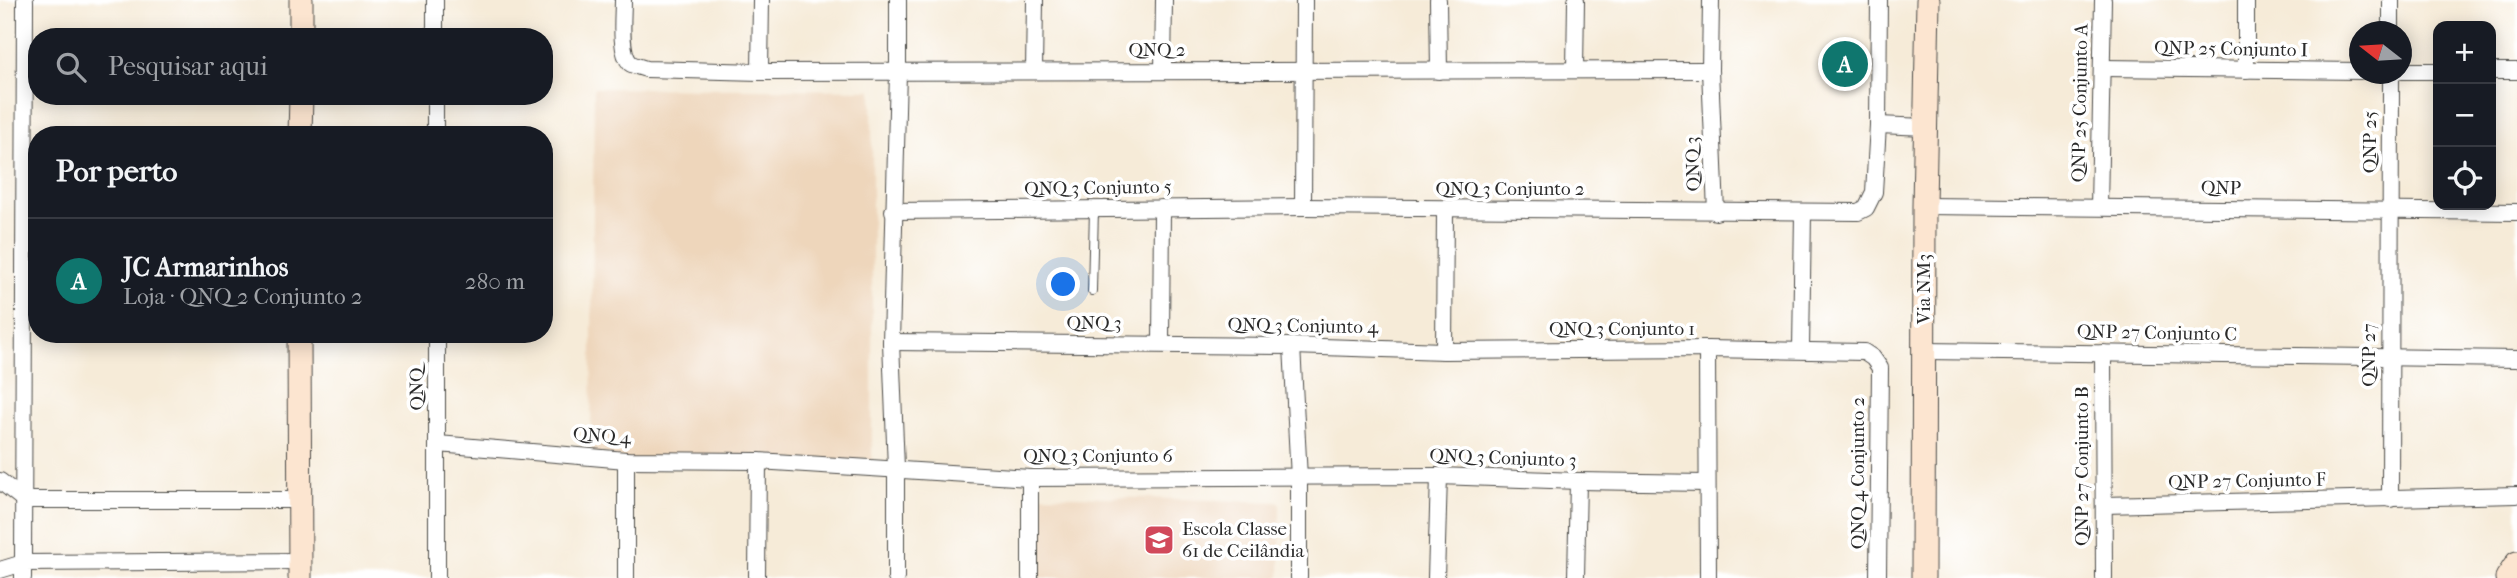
<!DOCTYPE html>
<html lang="pt">
<head>
<meta charset="utf-8">
<style>
	body { margin:0; font-family:"IM FELL French Canon",serif; background:#242831; color:#f1f3f6 }
	.controls { position:absolute; right:21px; top:21px; display:grid; overflow:hidden; border-radius:14px; box-shadow:0 4px 18px #0003 }
	.controls button { width:63px; height:63px; display:grid; place-items:center; padding:0; border:0; border-bottom:2px solid #363941; background:#171b24; color:#f1f3f6; font:35px sans-serif }
	.compass { position:absolute; left:2349px; top:21px; width:63px; height:63px; border-radius:50%; background:#171b24; box-shadow:0 4px 18px #0003; rotate:287deg }
	.you { position:absolute; left:1064px; top:285px; width:24px; height:24px; margin:-18px; border:5px solid #fff; border-radius:50%; background:#1a73e8; box-shadow:0 0 0 10px #1a73e833 }
	.badge { display:grid; place-items:center; width:46px; height:46px; border-radius:50%; background:#0f766e; color:#fff; font-size:23px; font-weight:700 }
	.pin { position:absolute; translate:-50% -50%; border:4px solid #fff; box-shadow:0 2px 7px #0006 }
	.list { margin:0; padding:0; list-style:none }
	h2 { display:flex; justify-content:space-between; align-items:center; height:91px; margin:0; padding:0 28px; font-size:30px }
	h2 small { font-size:23px; font-weight:400; color:#9ea1a6 }
	.list li { display:grid; grid-template-columns:46px 1fr auto; gap:21px; align-items:center; box-sizing:border-box; height:126px; padding:0 28px; border-top:2px solid #363941 }
	.list b { display:block; font-size:26px; white-space:nowrap }
	.list p { margin:0; font-size:23px; white-space:nowrap; color:#9ea1a6 }
	.list em { font-size:23px; font-style:normal; color:#9ea1a6 }
	.icon { flex:none; width:38px; height:38px; fill:none; stroke:currentColor; stroke-width:2; stroke-linecap:round; stroke-linejoin:round }
	.map { position:relative; flex:none; width:2517px; height:578px; overflow:hidden }
	.search { position:absolute; background:#171b24; box-shadow:0 4px 18px #0003; left:28px; top:28px; width:525px; height:77px; display:flex; align-items:center; gap:18px; box-sizing:border-box; padding:0 24px; border-radius:28px; color:#9ea1a6; font-size:26px }
	.panel { position:absolute; background:#171b24; box-shadow:0 4px 18px #0003; left:28px; top:126px; width:525px; height:217px; border-radius:28px }
	.map>svg:first-child { display:block }
	.built { fill:#eed6bb }
	.lines { fill:none; stroke-linecap:round; stroke-linejoin:round }
	.lane-casing { stroke:#494845; stroke-width:10 }
	.street-casing { stroke:#494845; stroke-width:18 }
	.secondary-casing { stroke:#494845; stroke-width:25 }
	.lane { stroke:#fff; stroke-width:8 }
	.street { stroke:#fff; stroke-width:16 }
	.secondary { stroke:#fce5d0; stroke-width:23 }
	.labels { text-anchor:middle; dominant-baseline:central; stroke-width:7; stroke-linejoin:round; paint-order:stroke }
	.street-label { font-size:19px; fill:#2b2b2b; stroke:#fff }
	.poi-label { font-size:19px; fill:#2b2b2b; stroke:#fff; text-anchor:start }
</style>
</head>
<body>
<div class="map">
<svg width="2517" height="578" viewBox="0 0 2517 578">
	<rect width="100%" height="100%" fill="#fff"/>
	<filter id="ink" filterUnits="userSpaceOnUse"><feTurbulence type="fractalNoise" baseFrequency=".0143" numOctaves="2"/><feDisplacementMap in="SourceGraphic" scale="14" xChannelSelector="R" yChannelSelector="G"/><feConvolveMatrix kernelMatrix="1 2 1 2 8 2 1 2 1" color-interpolation-filters="sRGB"/></filter>
	<filter id="wash" filterUnits="userSpaceOnUse"><feTurbulence type="fractalNoise" baseFrequency=".00686" numOctaves="4" result="noise"/><feDisplacementMap in="SourceGraphic" scale="28" xChannelSelector="R" yChannelSelector="G"/><feGaussianBlur stdDeviation="1.57" result="paint"/><feColorMatrix in="noise" values="0 0 0 0 0 0 0 0 0 0 0 0 0 0 0 0 0 1.4 0 .05"/><feComposite in="paint" operator="in"/></filter>
	<g filter="url(#wash)">
		<rect width="100%" height="100%" fill="#f6ebd8"/>
		<g class="built">
			<path d="M594 88 872 90V464L591 461Z"/>
			<path d="M1038 495 1280 502V578H1038Z"/>
		</g>
	</g>
	<g filter="url(#ink)">
		<g class="lines">
			<g class="lane-casing">
				<path id="lane" d="M1092 291 1094 209"/>
			</g>
			<g class="street-casing">
				<g id="street">
					<path d="M623 0C623 16 619 51 630 63 634 66 641 67 646 69L760 72 1710 70"/>
					<path d="M1438 0 1439 71"/>
					<path d="M1711 0 1710 70 1716 212"/>
					<path d="M2391 32V0"/>
					<path d="M435 37V0"/>
					<path d="M2103 68 2360 71"/>
					<path d="M1575 70 1576 0"/>
					<path d="M2246 70V0"/>
					<path d="M1034 71 1035 0"/>
					<path d="M1163 71 1164 0"/>
					<path d="M2402 71H2438"/>
					<path d="M2491 71H2517"/>
					<path d="M760 72 761 0"/>
					<path d="M435 96V135"/>
					<path d="M1878 125 1926 127"/>
					<path d="M1924 206 2517 212"/>
					<path d="M1303 207 1304 0"/>
					<path d="M2099 207 2103 0"/>
					<path d="M893 211 1303 207 1858 212 1866 208 1874 192 1878 125 1879 0"/>
					<path d="M891 342 1292 346 1444 351 1707 349 1864 352 1873 358 1880 368 1878 578"/>
					<path d="M1161 344 1162 208"/>
					<path d="M1292 346 1299 478V578"/>
					<path d="M1707 349 1708 578"/>
					<path d="M1801 350 1803 212"/>
					<path d="M1444 351 1445 210"/>
					<path d="M1924 351 2517 359"/>
					<path d="M2103 353 2104 578"/>
					<path d="M438 444 626 460 758 461 1030 478 1439 476 1578 481 1706 483"/>
					<path d="M1030 478V578"/>
					<path d="M0 481 24 500H299"/>
					<path d="M2390 499 2391 74"/>
					<path d="M2104 505 2517 495"/>
					<path d="M0 570 23 563 25 0"/>
					<path d="M23 578V563L300 561"/>
					<path d="M437 578V334"/>
					<path d="M626 578V460"/>
					<path d="M757 578 758 461"/>
					<path d="M896 578V468L891 342 898 72V0"/>
					<path d="M1436 578 1439 476"/>
					<path d="M1576 578 1578 481"/>
				</g>
			</g>
			<g class="secondary-casing">
				<g id="secondary">
					<path d="M301 37V0"/>
					<path d="M300 135 301 96"/>
					<path d="M299 334 300 578"/>
					<path d="M1923 578 1924 206 1928 0"/>
					<path d="M2507 578 2517 563"/>
				</g>
			</g>
			<use href="#lane" class="lane"/>
			<use href="#street" class="street"/>
			<use href="#secondary" class="secondary"/>
		</g>
	</g>
	<defs>
		<g id="school-square" transform="scale(1.575)"><rect x="-9" y="-9" width="18" height="18" rx="4" fill="#d1495b" stroke="#fff"/><path d="M0-5L7-2L0 1L-7-2ZM-4 1L0 2.5L4 1V4Q0 6-4 4Z" fill="#fff"/></g>
	</defs>
	<g fill-rule="evenodd">
		<use href="#school-square" x="1159" y="540"/>
	</g>
	<g class="labels">
		<g class="street-label">
			<text transform="translate(2231 49) rotate(1)">QNP 25 Conjunto I</text>
			<text x="1157" y="50">QNQ 2</text>
			<text transform="translate(2080 103) rotate(-89)">QNP 25 Conjunto A</text>
			<text transform="translate(2370 142) rotate(-90)">QNP 25</text>
			<text transform="translate(1693 164) rotate(-92)">QNQ 3</text>
			<text transform="translate(1098 188) rotate(-1)">QNQ 3 Conjunto 5</text>
			<text transform="translate(2221 188) rotate(1)">QNP</text>
			<text x="1510" y="189">QNQ 3 Conjunto 2</text>
			<text transform="translate(1924 289) rotate(-90)">Via NM3</text>
			<text x="1094" y="323">QNQ 3</text>
			<text transform="translate(1303 326) rotate(1)">QNQ 3 Conjunto 4</text>
			<text x="1622" y="329">QNQ 3 Conjunto 1</text>
			<text transform="translate(2157 333) rotate(1)">QNP 27 Conjunto C</text>
			<text transform="translate(2369 355) rotate(-90)">QNP 27</text>
			<text transform="translate(417 389) rotate(-91)">QNQ</text>
			<text transform="translate(602 436) rotate(4)">QNQ 4</text>
			<text x="1098" y="456">QNQ 3 Conjunto 6</text>
			<text transform="translate(1503 458) rotate(2)">QNQ 3 Conjunto 3</text>
			<text transform="translate(2082 466) rotate(-90)">QNP 27 Conjunto B</text>
			<text transform="translate(1858 473) rotate(-90)">QNQ 4 Conjunto 2</text>
			<text transform="translate(2247 481) rotate(-1)">QNP 27 Conjunto F</text>
		</g>
		<g class="poi-label">
			<text x="1182" y="529">Escola Classe<tspan x="1182" dy="22">61 de Ceilândia</tspan></text>
		</g>
	</g>
</svg>
<div class="controls">
<button>+</button>
<button>−</button>
<button><svg class="icon" aria-label="locate" viewBox="0 0 24 24"><circle cx="12" cy="12" r="6"/><path d="M12 2v4M12 18v4M2 12h4M18 12h4"/></svg></button>
</div>
<svg class="compass" viewBox="-18 -18 36 36"><path d="M0-13l5 13h-10z" fill="#e53935"/><path d="M0 13l5-13h-10z" fill="#9ea1a6"/></svg>
<div class="you"></div>
<div class="pin badge" style="left:1845px;top:64px">A</div>
<div class="search"><svg class="icon" aria-label="search" viewBox="0 0 24 24"><circle cx="10" cy="10" r="6"/><path d="M15 15l6 6"/></svg>Pesquisar aqui</div>
<section class="panel">
<h2>Por perto<small></small></h2>
<ul class="list">
<li><span class="badge">A</span><div><b>JC Armarinhos</b><p>Loja · QNQ 2 Conjunto 2</p></div><em>280 m</em></li>
</ul>
</section>
</div>
</body>
</html>
